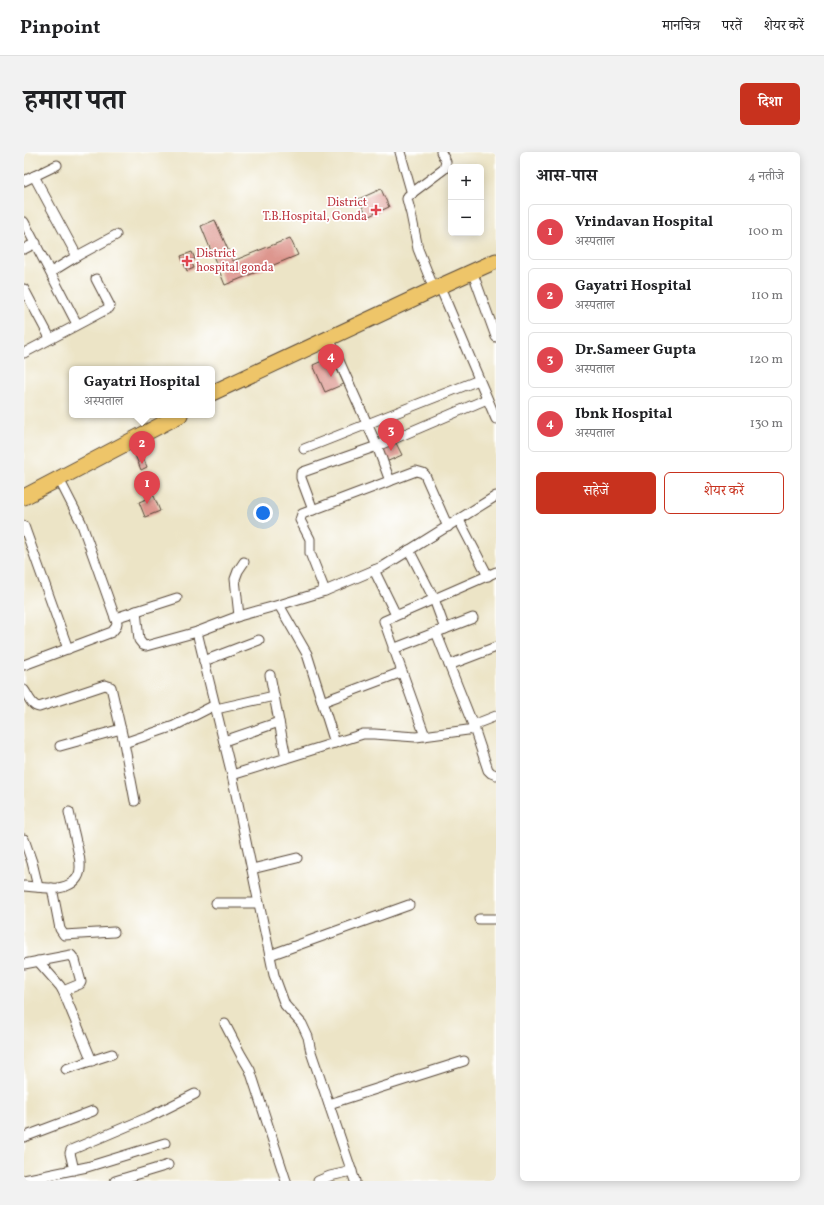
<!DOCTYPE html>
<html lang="hi">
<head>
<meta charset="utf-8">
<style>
	body { margin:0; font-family:Vollkorn,"Noto Serif Devanagari",serif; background:#f2f2f2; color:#202124 }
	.controls { position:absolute; right:12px; top:12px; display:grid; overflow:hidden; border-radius:6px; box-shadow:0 2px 10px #0003 }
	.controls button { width:36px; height:36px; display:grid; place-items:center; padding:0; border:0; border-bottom:1px solid #e0e0e0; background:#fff; color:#202124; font:20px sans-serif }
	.you { position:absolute; left:239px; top:361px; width:14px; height:14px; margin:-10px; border:3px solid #fff; border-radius:50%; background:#1a73e8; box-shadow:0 0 0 6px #1a73e833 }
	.badge { display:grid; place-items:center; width:26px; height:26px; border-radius:50%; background:#c8321e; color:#fff; font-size:13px; font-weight:700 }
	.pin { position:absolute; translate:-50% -33px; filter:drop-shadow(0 1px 2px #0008) }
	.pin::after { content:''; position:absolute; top:21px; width:14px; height:12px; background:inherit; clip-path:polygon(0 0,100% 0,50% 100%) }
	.popup { position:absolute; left:45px; top:214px; width:146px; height:52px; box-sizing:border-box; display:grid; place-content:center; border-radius:6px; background:#fff; filter:drop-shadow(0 1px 3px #0005); font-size:13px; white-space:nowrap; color:#757577 }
	.popup b { font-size:15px; color:#202124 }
	.popup::after { content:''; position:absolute; left:50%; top:100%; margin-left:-8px; border:8px solid transparent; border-top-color:#fff }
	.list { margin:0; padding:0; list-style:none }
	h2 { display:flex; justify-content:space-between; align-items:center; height:52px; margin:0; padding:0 16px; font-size:17px }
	h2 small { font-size:13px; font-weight:400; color:#757577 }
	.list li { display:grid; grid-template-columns:26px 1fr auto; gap:12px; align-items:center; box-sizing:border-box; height:56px; margin:0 8px 8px; padding:0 8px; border:1px solid #e0e0e0; border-radius:6px }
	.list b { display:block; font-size:15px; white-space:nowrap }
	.list p { margin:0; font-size:13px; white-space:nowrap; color:#757577 }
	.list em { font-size:13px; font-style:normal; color:#757577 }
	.actions { display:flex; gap:8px; padding:12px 16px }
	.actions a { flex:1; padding:9px 0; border:1px solid #c8321e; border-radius:6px; text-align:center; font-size:14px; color:#c8321e }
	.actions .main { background:#c8321e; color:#fff }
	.map { position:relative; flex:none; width:472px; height:1029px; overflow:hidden; border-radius:6px }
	header { display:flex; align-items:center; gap:24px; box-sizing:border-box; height:56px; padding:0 20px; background:#fff; border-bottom:1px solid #e0e0e0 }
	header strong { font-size:19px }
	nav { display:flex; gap:22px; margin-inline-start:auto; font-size:14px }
	.intro { display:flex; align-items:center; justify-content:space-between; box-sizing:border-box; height:96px; padding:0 24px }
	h1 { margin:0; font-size:28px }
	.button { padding:10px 18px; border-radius:6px; background:#c8321e; color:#fff; font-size:14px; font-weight:700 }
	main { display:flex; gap:24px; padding:0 24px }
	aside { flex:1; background:#fff; border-radius:6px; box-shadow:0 2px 10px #0003 }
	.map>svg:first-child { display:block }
	.building { fill:#dd968e }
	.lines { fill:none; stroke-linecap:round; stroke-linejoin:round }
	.minor-casing { stroke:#564637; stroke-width:11 }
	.trunk-casing { stroke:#564637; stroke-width:17 }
	.minor { stroke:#fff; stroke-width:9 }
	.trunk { stroke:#eec569; stroke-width:15 }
	.health-dot { fill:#e0444e; stroke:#fff; stroke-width:1.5 }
	.labels { text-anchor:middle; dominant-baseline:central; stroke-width:3.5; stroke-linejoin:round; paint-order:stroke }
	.health-label { font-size:12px; fill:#be3a42; stroke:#fff; text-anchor:end }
</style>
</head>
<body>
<header>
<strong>Pinpoint</strong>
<nav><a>मानचित्र</a><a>परतें</a><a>शेयर करें</a></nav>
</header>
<div class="intro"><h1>हमारा पता</h1><a class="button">दिशा</a></div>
<main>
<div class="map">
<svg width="472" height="1029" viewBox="0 0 472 1029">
	<rect width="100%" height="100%" fill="#fff"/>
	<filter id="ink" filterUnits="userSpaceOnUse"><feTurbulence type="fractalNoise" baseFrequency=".025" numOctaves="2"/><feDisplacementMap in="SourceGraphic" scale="8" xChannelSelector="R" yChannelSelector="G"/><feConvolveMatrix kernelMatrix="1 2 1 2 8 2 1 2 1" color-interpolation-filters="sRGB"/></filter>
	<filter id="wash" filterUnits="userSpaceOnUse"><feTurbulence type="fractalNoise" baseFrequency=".012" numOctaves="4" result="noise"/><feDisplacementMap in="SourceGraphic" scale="16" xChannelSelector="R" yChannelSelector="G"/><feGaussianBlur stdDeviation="0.9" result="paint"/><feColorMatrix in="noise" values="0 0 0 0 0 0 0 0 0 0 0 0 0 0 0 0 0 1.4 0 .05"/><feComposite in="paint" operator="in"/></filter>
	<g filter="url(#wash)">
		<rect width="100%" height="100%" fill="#ece4c6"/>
		<g id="blocks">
			<g class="building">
				<path d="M357 37 365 55 343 65 335 47Z"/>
				<path d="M191 68 209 109 266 86 274 103 201 133 177 74Z"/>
				<path d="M168 100 171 107 167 108 170 116 163 119 157 104Z"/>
				<path d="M307 205 320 232 301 240 289 213Z"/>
				<path d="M371 289 378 303 362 310 356 296Z"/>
				<path d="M117 300 123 315 117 318 111 303Z"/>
				<path d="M130 344 136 359 121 365 115 350Z"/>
			</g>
		</g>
	</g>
	<g filter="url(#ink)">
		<use href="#blocks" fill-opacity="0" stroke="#564637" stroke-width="1"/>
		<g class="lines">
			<g class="minor-casing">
				<g id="minor">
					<path d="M376 0 388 42"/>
					<path d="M10 24 53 104 27 120"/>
					<path d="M0 29 33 13"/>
					<path d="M0 70 53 172"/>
					<path d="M0 97 12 91"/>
					<path d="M53 104 92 83"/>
					<path d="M451 127 472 185"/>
					<path d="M0 137 26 186"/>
					<path d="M410 137 394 97 387 62 383 47 384 44 420 17 422 10 417 0"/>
					<path d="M419 142 472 267"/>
					<path d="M308 193 353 294 366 329"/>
					<path d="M0 201 85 156 86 154 72 127"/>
					<path d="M280 297 455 228"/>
					<path d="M289 358 277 326V322L279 320 353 294 463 247"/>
					<path d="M435 368 464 424"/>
					<path d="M0 374 44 497"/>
					<path d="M385 398 410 447 421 477"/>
					<path d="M350 418 372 463"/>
					<path d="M301 439 286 401V387L276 368 278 362 392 319 399 321 401 323 424 375"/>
					<path d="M255 453 283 502 311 591"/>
					<path d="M112 459 115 488 119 493 122 494 173 480 215 464 255 453 301 439 360 414 472 344"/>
					<path d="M215 464 211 427 214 419 220 410"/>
					<path d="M91 466 153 446"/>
					<path d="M173 480 208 623 250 823 261 853 278 872 284 885 287 900 331 1029"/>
					<path d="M412 480 449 573 464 618 467 621 472 623"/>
					<path d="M369 497 449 466"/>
					<path d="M180 509 235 488"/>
					<path d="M0 513 88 480 92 475 93 471 57 370 35 327"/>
					<path d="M425 513 472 495"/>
					<path d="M246 523 262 606"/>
					<path d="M0 538C4 543 7 554 15 555L81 533 87 535 100 591 111 649"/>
					<path d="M298 550 378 520"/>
					<path d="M192 557 250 544"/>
					<path d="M449 573 472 564"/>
					<path d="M401 584 360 469 472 420"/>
					<path d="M200 589 255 570"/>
					<path d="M100 591 150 574 191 553"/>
					<path d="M36 594 97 577"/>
					<path d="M208 623 339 582H350L392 585 451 577"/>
					<path d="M0 687 8 710 14 735"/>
					<path d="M228 717 273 706"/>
					<path d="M0 734C11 735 23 737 34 736 63 731 57 711 52 690 50 680 47 670 45 660"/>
					<path d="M28 736 36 777 40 783 90 780"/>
					<path d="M192 751H235"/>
					<path d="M455 767H472"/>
					<path d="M246 803 385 753"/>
					<path d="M14 809 36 834 39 839 68 909"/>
					<path d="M0 812 47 803 51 808 57 830 56 832 39 839"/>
					<path d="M201 872 216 901 226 918 262 1029"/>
					<path d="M42 917 88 902"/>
					<path d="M305 952 440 909"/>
					<path d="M0 985 69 959"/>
					<path d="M50 1018 46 1001 47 998 125 965 171 942"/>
					<path d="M0 1028 63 1015 141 991"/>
					<path d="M91 1029 144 1013"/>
					<path d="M294 1029 306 1024 328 1019"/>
				</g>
			</g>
			<g class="trunk-casing">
				<g id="trunk">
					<path d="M188 241 410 137 472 109"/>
					<path d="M0 345 156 263"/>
				</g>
			</g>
			<use href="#minor" class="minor"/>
			<use href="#trunk" class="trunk"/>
		</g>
	</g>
	<g class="health-dot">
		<path d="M350 52h4v4h4v4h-4v4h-4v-4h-4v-4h4z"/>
		<path d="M161 103h4v4h4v4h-4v4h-4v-4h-4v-4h4z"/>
	</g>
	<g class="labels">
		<g class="health-label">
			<text x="343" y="51">District<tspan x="343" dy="14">T.B.Hospital, Gonda</tspan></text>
			<text x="172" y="102" text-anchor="start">District<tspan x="172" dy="14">hospital gonda</tspan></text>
		</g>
	</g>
</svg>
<div class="controls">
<button>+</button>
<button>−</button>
</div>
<div class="you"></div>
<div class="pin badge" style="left:123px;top:352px;background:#e0444e">1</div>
<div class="pin badge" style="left:118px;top:312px;background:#e0444e">2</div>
<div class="popup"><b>Gayatri Hospital</b>अस्पताल</div>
<div class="pin badge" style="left:367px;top:299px;background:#e0444e">3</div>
<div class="pin badge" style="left:307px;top:225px;background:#e0444e">4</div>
</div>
<aside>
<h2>आस-पास<small>4 नतीजे</small></h2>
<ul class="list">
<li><span class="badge" style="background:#e0444e">1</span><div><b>Vrindavan Hospital</b><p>अस्पताल</p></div><em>100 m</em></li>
<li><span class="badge" style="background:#e0444e">2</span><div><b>Gayatri Hospital</b><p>अस्पताल</p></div><em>110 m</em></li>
<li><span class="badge" style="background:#e0444e">3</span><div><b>Dr.Sameer Gupta</b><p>अस्पताल</p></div><em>120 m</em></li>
<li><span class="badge" style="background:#e0444e">4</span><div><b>Ibnk Hospital</b><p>अस्पताल</p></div><em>130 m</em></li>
</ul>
<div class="actions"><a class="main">सहेजें</a><a>शेयर करें</a></div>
</aside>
</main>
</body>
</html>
